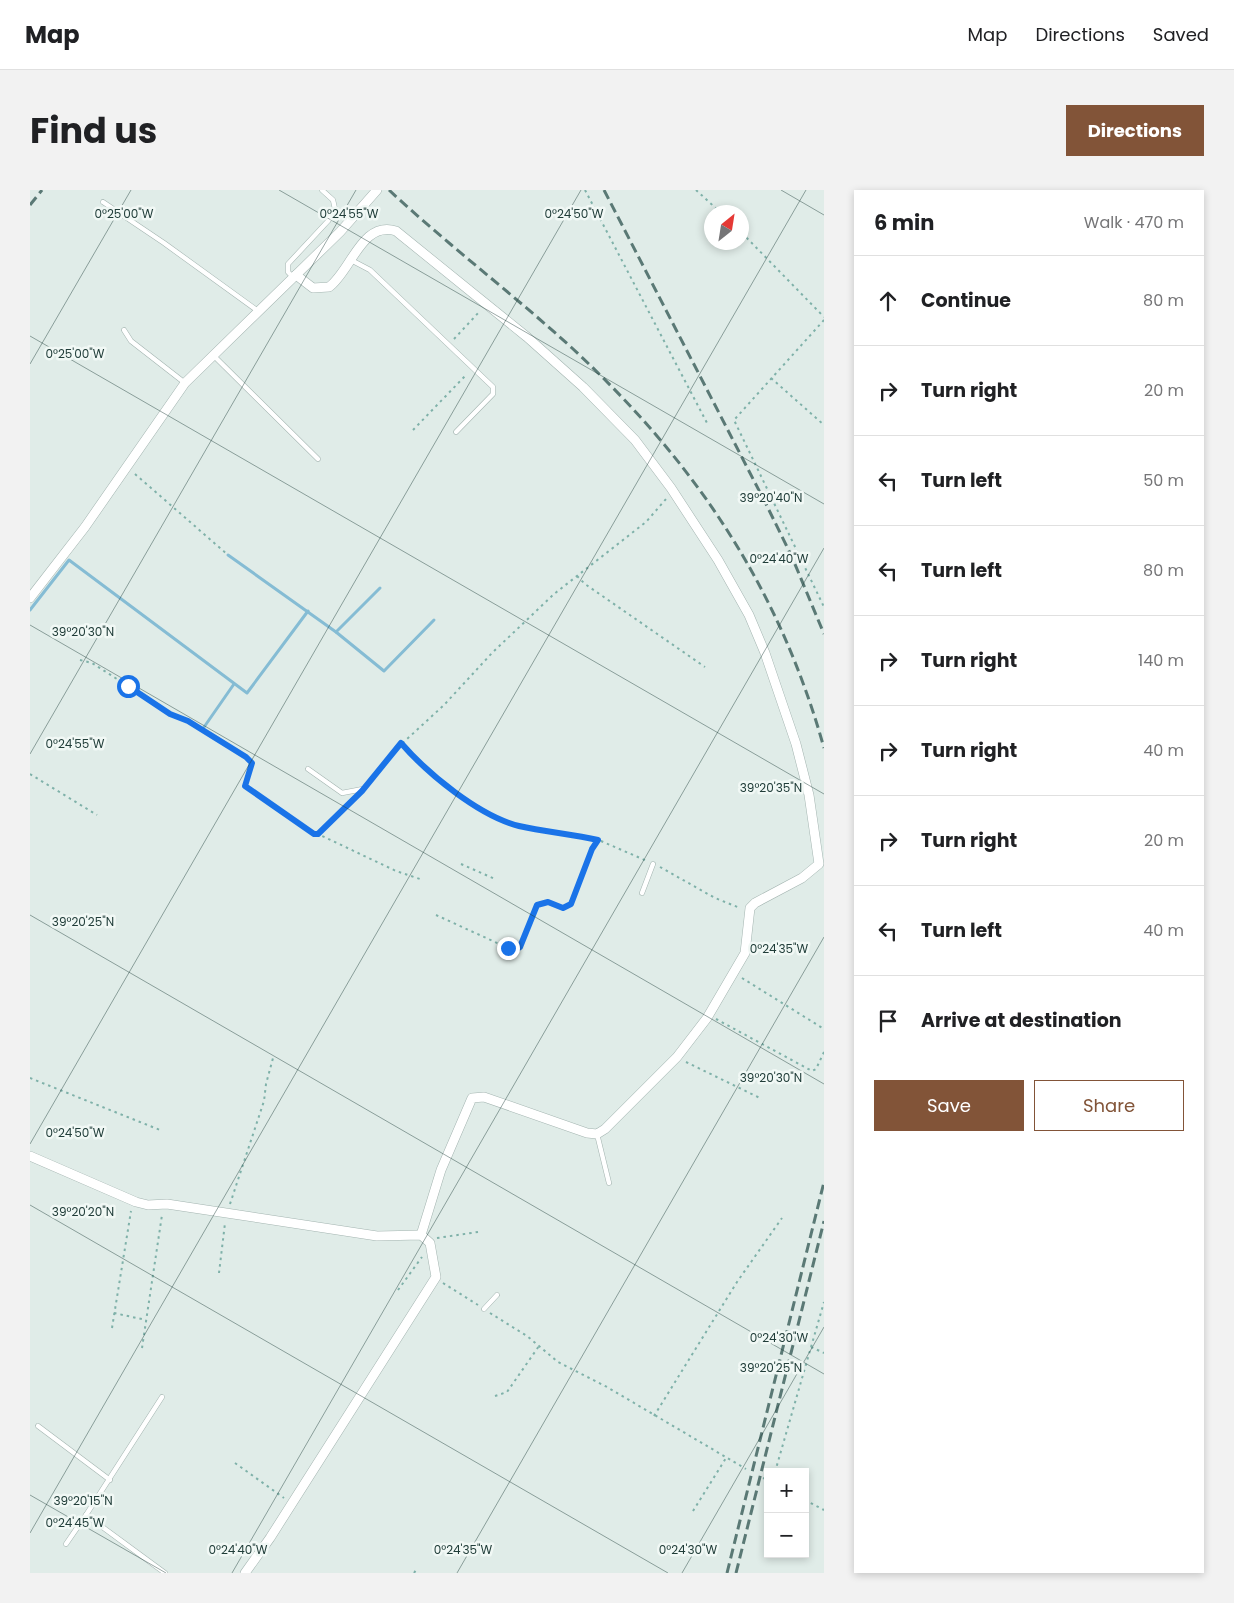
<!DOCTYPE html>
<html lang="en">
<head>
<meta charset="utf-8">
<style>
	body { margin:0; font-family:Poppins,sans-serif; background:#f2f2f2; color:#202124 }
	.controls { position:absolute; right:15px; bottom:15px; display:grid; overflow:hidden; border-radius:0px; box-shadow:0 2px 8px #0003 }
	.controls button { width:45px; height:45px; display:grid; place-items:center; padding:0; border:0; border-bottom:1px solid #e0e0e0; background:#fff; color:#202124; font:25px sans-serif }
	.compass { position:absolute; left:674px; top:15px; width:45px; height:45px; border-radius:50%; background:#fff; box-shadow:0 2px 8px #0003; rotate:30deg }
	.stop { position:absolute; width:15px; height:15px; margin:-11px; border:4px solid #1a73e8; border-radius:50%; background:#fff }
	.stop.end { background:#1a73e8; border-color:#fff; box-shadow:0 1px 5px #0008 }
	.list { margin:0; padding:0; list-style:none }
	h2 { display:flex; justify-content:space-between; align-items:center; height:65px; margin:0; padding:0 20px; font-size:21px }
	h2 small { font-size:16px; font-weight:400; color:#757577 }
	.list li { display:grid; grid-template-columns:32px 1fr auto; gap:15px; align-items:center; box-sizing:border-box; height:90px; padding:0 20px; border-top:1px solid #e0e0e0 }
	.list b { display:block; font-size:19px; white-space:nowrap }
	.list em { font-size:16px; font-style:normal; color:#757577 }
	.actions { display:flex; gap:10px; padding:15px 20px }
	.actions a { flex:1; padding:11px 0; border:1px solid #825438; border-radius:0px; text-align:center; font-size:18px; color:#825438 }
	.actions .main { background:#825438; color:#fff }
	.icon { flex:none; width:28px; height:28px; fill:none; stroke:currentColor; stroke-width:2; stroke-linecap:round; stroke-linejoin:round }
	.map { position:relative; flex:none; width:794px; height:1383px; overflow:hidden; border-radius:0px }
	header { display:flex; align-items:center; gap:30px; box-sizing:border-box; height:70px; padding:0 25px; background:#fff; border-bottom:1px solid #e0e0e0 }
	header strong { font-size:24px }
	nav { display:flex; gap:28px; margin-inline-start:auto; font-size:18px }
	.intro { display:flex; align-items:center; justify-content:space-between; box-sizing:border-box; height:120px; padding:0 30px }
	h1 { margin:0; font-size:35px }
	.button { padding:12px 22px; border-radius:0px; background:#825438; color:#fff; font-size:18px; font-weight:700 }
	main { display:flex; gap:30px; padding:0 30px }
	aside { flex:1; background:#fff; border-radius:0px; box-shadow:0 2px 8px #0003 }
	.map>svg:first-child { display:block }
	.lines { fill:none; stroke-linecap:round; stroke-linejoin:round }
	.stream { stroke:#85bcd4; stroke-width:3 }
	.lane-casing { stroke:#a3b4b0; stroke-width:5.5 }
	.street-casing { stroke:#a3b4b0; stroke-width:10 }
	.path { stroke:#7fb1a9; stroke-width:2; stroke-dasharray:2.5 4; stroke-linecap:butt }
	.lane { stroke:#fff; stroke-width:4.5 }
	.street { stroke:#fff; stroke-width:9 }
	.rail { stroke:#5a7975; stroke-width:3; stroke-dasharray:10 5; stroke-linecap:butt }
	.route { stroke:#1a73e8; stroke-width:6 }
	.ticks { fill:none; stroke:#203d39; stroke-width:1; stroke-opacity:0.45 }
	.ticks-label { font-size:12px; text-anchor:middle; fill:#203d39; stroke:#f1f8f5; stroke-width:5; stroke-linejoin:round; paint-order:stroke }
</style>
</head>
<body>
<header>
<strong>Map</strong>
<nav><a>Map</a><a>Directions</a><a>Saved</a></nav>
</header>
<div class="intro"><h1>Find us</h1><a class="button">Directions</a></div>
<main>
<div class="map">
<svg width="794" height="1383" viewBox="0 0 794 1383">
	<rect width="100%" height="100%" fill="#e0ece8"/>
	<g class="lines">
		<g class="stream">
			<path d="M198 365 306 442"/>
			<path d="M350 398 306 442 354 481 404 430"/>
			<path d="M0 420 39 370 217 503 278 421"/>
			<path d="M172 540 204 494"/>
		</g>
		<g class="lane-casing">
			<g id="lane">
				<path d="M73 12 134 53 228 121"/>
				<path d="M321 70 340 80 463 197V204L426 242"/>
				<path d="M264 88 258 82V74L298 31 305 19 303 10 292 0"/>
				<path d="M94 140 101 151 155 193"/>
				<path d="M184 166 288 269"/>
				<path d="M278 579 312 603 333 599"/>
				<path d="M612 703 623 674"/>
				<path d="M567 944 579 993"/>
				<path d="M454 1119 467 1105"/>
				<path d="M132 1207 56 1325 135 1383"/>
				<path d="M8 1236 80 1290"/>
				<path d="M36 1354 56 1325"/>
			</g>
		</g>
		<g class="street-casing">
			<g id="street">
				<path d="M266 85 283 98 299 97C321 81 332 30 366 41L497 147 553 197 605 250 641 298 688 370 719 425 735 463 766 554 779 605 789 674 772 688 725 713 720 718 715 763 677 828 647 867 575 939 567 944 557 943 454 907 442 908 411 980 391 1045"/>
				<path d="M0 408 55 337 155 193 310 42 347 0"/>
				<path d="M0 966 106 1012 118 1015 137 1014 347 1046 391 1045 400 1053 406 1087 240 1348 215 1383"/>
			</g>
		</g>
		<g class="path">
			<path d="M555 0 677 233"/>
			<path d="M666 0 690 22"/>
			<path d="M712 43 794 127"/>
			<path d="M794 130 704 230 794 417"/>
			<path d="M424 149 450 121"/>
			<path d="M741 188 794 235"/>
			<path d="M383 240 437 184"/>
			<path d="M105 284 198 365"/>
			<path d="M547 386 555 394 675 477"/>
			<path d="M50 470 62 473 140 523 158 531 216 567 222 573 215 596 283 644H288L366 681 390 689"/>
			<path d="M372 554 397 579 439 611 476 632 571 651 617 671"/>
			<path d="M0 584 67 625"/>
			<path d="M338 592 364 561 414 515 462 463 524 404 616 332 636 309"/>
			<path d="M288 644 324 609"/>
			<path d="M431 674 465 689"/>
			<path d="M630 677 685 708 710 718"/>
			<path d="M406 725 478 758 487 759 492 753 507 715 514 712 533 718 541 714 562 659 568 650"/>
			<path d="M712 788 794 839"/>
			<path d="M686 829 782 881 786 879 794 862"/>
			<path d="M656 872 732 909"/>
			<path d="M0 888 130 940"/>
			<path d="M200 1014 234 911 236 894 243 868"/>
			<path d="M407 1048 448 1042"/>
			<path d="M189 1083 195 1033"/>
			<path d="M413 1093 448 1115"/>
			<path d="M368 1100 392 1067"/>
			<path d="M84 1123 116 1130"/>
			<path d="M460 1123 497 1146 528 1172 577 1197 716 1279"/>
			<path d="M82 1138 101 1021"/>
			<path d="M781 1157 794 1163"/>
			<path d="M112 1158 132 1025"/>
			<path d="M465 1206 477 1202 509 1156"/>
			<path d="M624 1226 707 1092 752 1028"/>
			<path d="M205 1273 254 1308"/>
			<path d="M745 1282 794 1112"/>
			<path d="M733 1288 738 1290"/>
			<path d="M775 1310 794 1320"/>
			<path d="M663 1321 696 1268"/>
			<path d="M384 1383 386 1380"/>
		</g>
		<use href="#lane" class="lane"/>
		<use href="#street" class="street"/>
		<g class="rail">
			<path d="M359 0C418 55 483 104 542 158 665 272 749 397 794 558"/>
			<path d="M574 0 736 314 762 367 794 444"/>
			<path d="M0 15 12 0"/>
			<path d="M697 1383 794 992"/>
			<path d="M706 1383 794 1031"/>
		</g>
	</g>
	<g class="lines">
		<path class="route" d="M98 496 140 524 158 531 216 567 222 573 215 596 284 644H288L332 601 371 553C398 584 449 626 489 636 515 642 542 644 568 650L562 659 541 714 533 718 518 712 507 715 490 757 487 759 478 758"/>
	</g>
	<path class="ticks" d="M249 0 794 314M751 0 794 25M0 146 794 604M0 174 101 0M0 435 794 894M0 564 326 0M0 725 794 1184M0 954 551 0M0 1015 638 1383M0 1305 136 1383M0 1343 776 0M202 1383 794 358M427 1383 794 747M652 1383 794 1137"/>
	<g class="ticks-label">
		<text x="94" y="28">0°25'00"W</text>
		<text x="319" y="28">0°24'55"W</text>
		<text x="544" y="28">0°24'50"W</text>
		<text x="45" y="168">0°25'00"W</text>
		<text x="741" y="312">39°20'40"N</text>
		<text x="749" y="373">0°24'40"W</text>
		<text x="53" y="446">39°20'30"N</text>
		<text x="45" y="558">0°24'55"W</text>
		<text x="741" y="602">39°20'35"N</text>
		<text x="53" y="736">39°20'25"N</text>
		<text x="749" y="763">0°24'35"W</text>
		<text x="741" y="892">39°20'30"N</text>
		<text x="45" y="947">0°24'50"W</text>
		<text x="53" y="1026">39°20'20"N</text>
		<text x="749" y="1152">0°24'30"W</text>
		<text x="741" y="1182">39°20'25"N</text>
		<text x="53" y="1315">39°20'15"N</text>
		<text x="45" y="1337">0°24'45"W</text>
		<text x="208" y="1364">0°24'40"W</text>
		<text x="433" y="1364">0°24'35"W</text>
		<text x="658" y="1364">0°24'30"W</text>
	</g>
</svg>
<div class="controls">
<button>+</button>
<button>−</button>
</div>
<svg class="compass" viewBox="-18 -18 36 36"><path d="M0-13l5 13h-10z" fill="#e53935"/><path d="M0 13l5-13h-10z" fill="#757577"/></svg>
<div class="stop" style="left:98px;top:496px"></div>
<div class="stop end" style="left:478px;top:758px"></div>
</div>
<aside>
<h2>6 min<small>Walk · 470 m</small></h2>
<ul class="list">
<li><svg class="icon" aria-label="ahead" viewBox="0 0 24 24"><path d="M12 20V5M6 11l6-6 6 6"/></svg><div><b>Continue</b></div><em>80 m</em></li>
<li><svg class="icon" aria-label="right" viewBox="0 0 24 24"><path d="M7 20v-9h11M14 6l5 5-5 5"/></svg><div><b>Turn right</b></div><em>20 m</em></li>
<li><svg class="icon" aria-label="left" viewBox="0 0 24 24"><path d="M17 20v-9H6M10 6l-5 5 5 5"/></svg><div><b>Turn left</b></div><em>50 m</em></li>
<li><svg class="icon" aria-label="left" viewBox="0 0 24 24"><path d="M17 20v-9H6M10 6l-5 5 5 5"/></svg><div><b>Turn left</b></div><em>80 m</em></li>
<li><svg class="icon" aria-label="right" viewBox="0 0 24 24"><path d="M7 20v-9h11M14 6l5 5-5 5"/></svg><div><b>Turn right</b></div><em>140 m</em></li>
<li><svg class="icon" aria-label="right" viewBox="0 0 24 24"><path d="M7 20v-9h11M14 6l5 5-5 5"/></svg><div><b>Turn right</b></div><em>40 m</em></li>
<li><svg class="icon" aria-label="right" viewBox="0 0 24 24"><path d="M7 20v-9h11M14 6l5 5-5 5"/></svg><div><b>Turn right</b></div><em>20 m</em></li>
<li><svg class="icon" aria-label="left" viewBox="0 0 24 24"><path d="M17 20v-9H6M10 6l-5 5 5 5"/></svg><div><b>Turn left</b></div><em>40 m</em></li>
<li><svg class="icon" aria-label="arrive" viewBox="0 0 24 24"><path d="M6 21V4h12l-3 4 3 4H6"/></svg><div><b>Arrive at destination</b></div></li>
</ul>
<div class="actions"><a class="main">Save</a><a>Share</a></div>
</aside>
</main>
</body>
</html>
